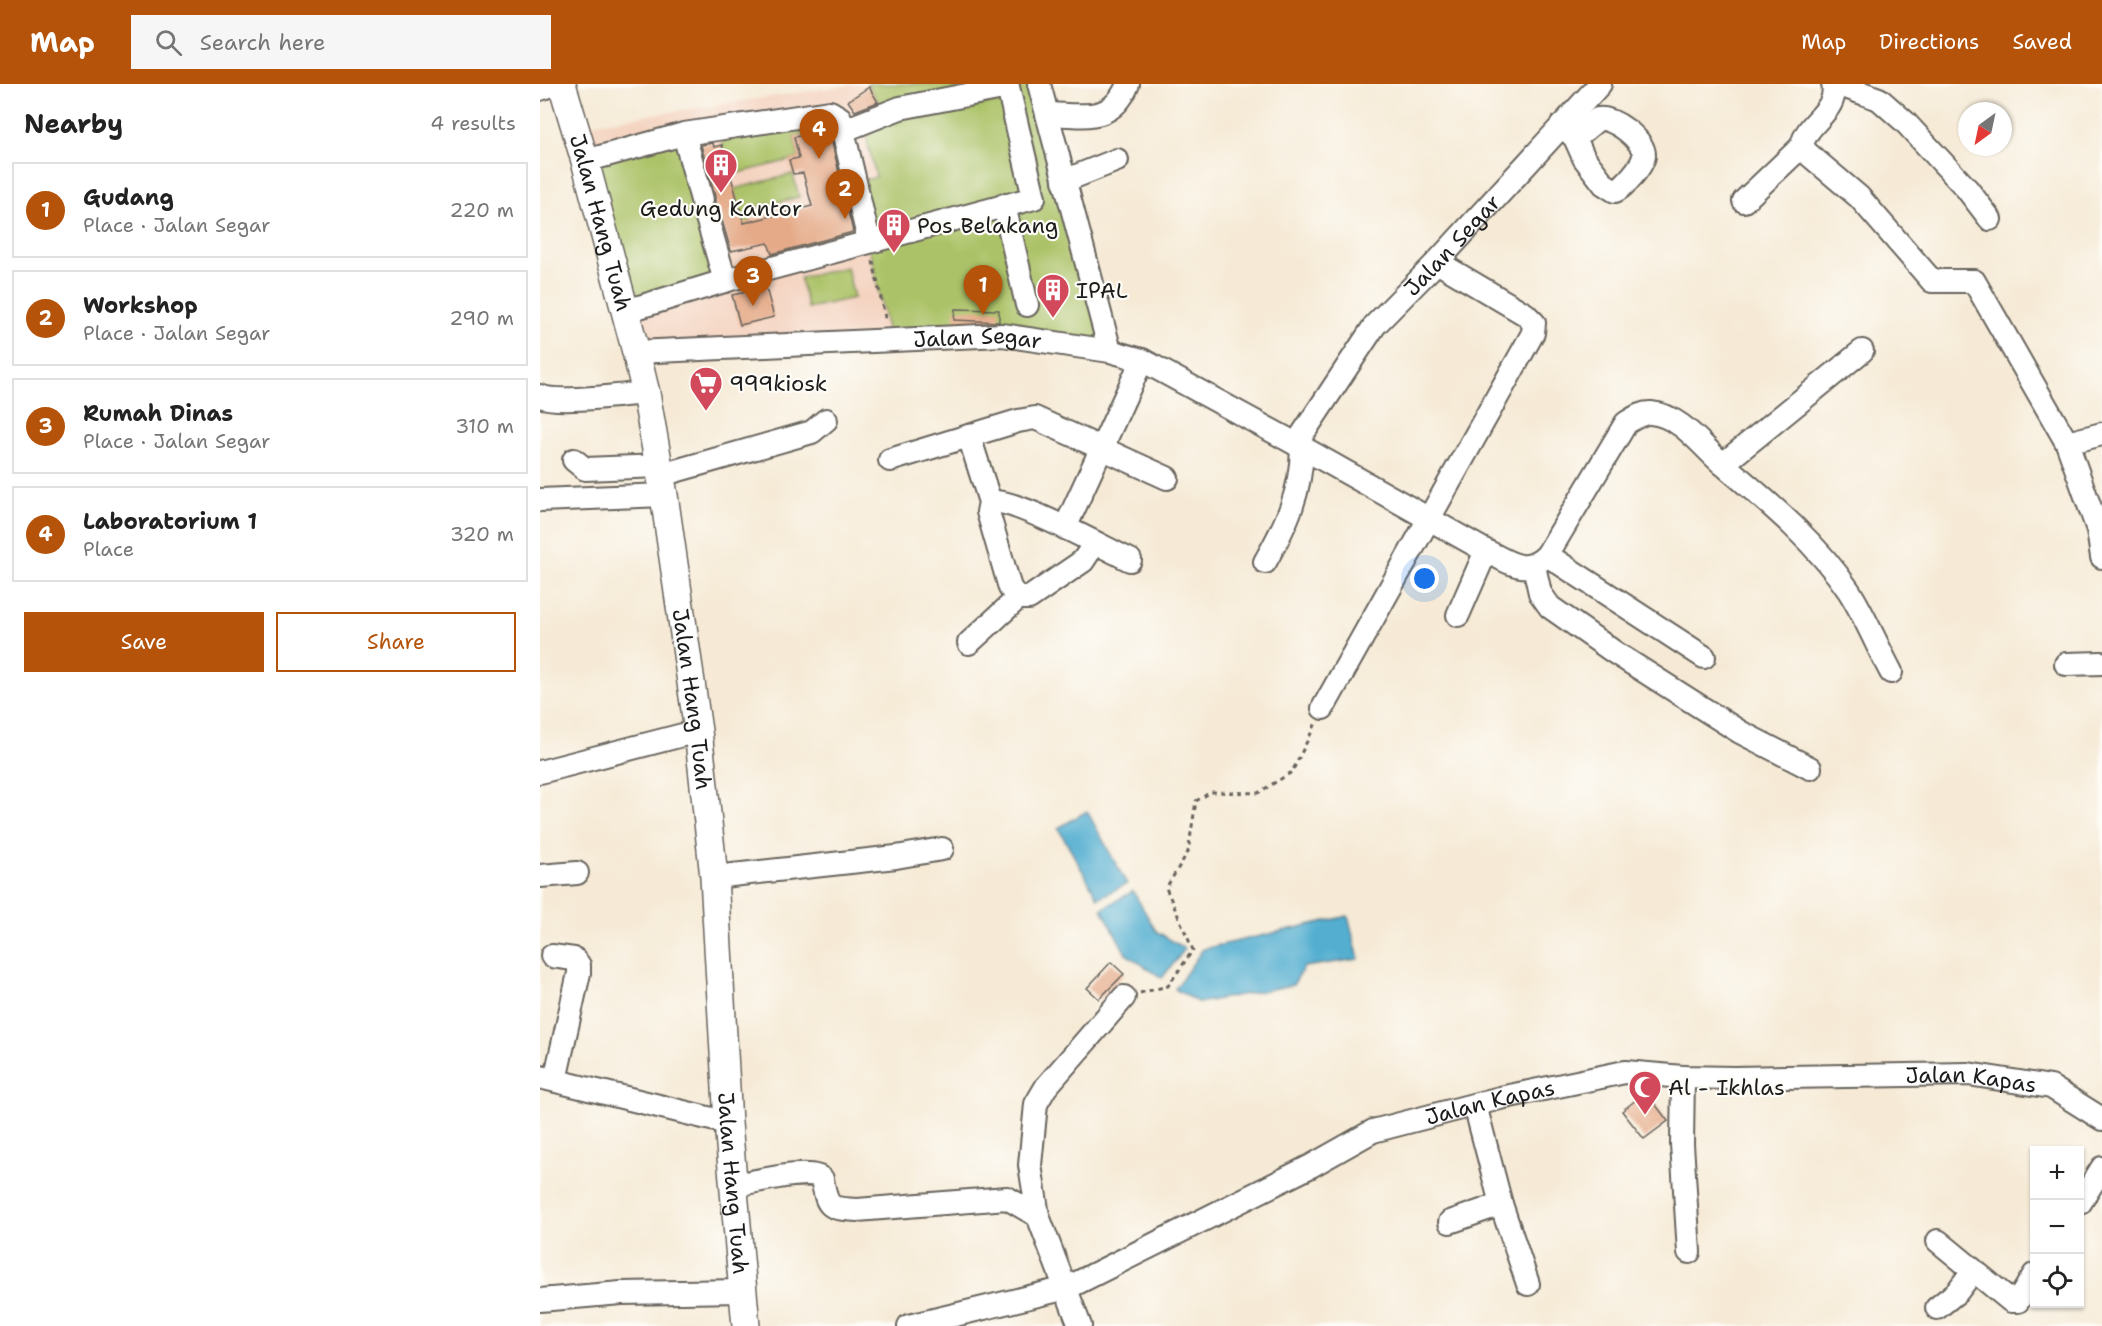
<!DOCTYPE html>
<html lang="en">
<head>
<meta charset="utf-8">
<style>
	body { margin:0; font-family:"Shantell Sans",sans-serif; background:#f6f6f6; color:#222 }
	.controls { position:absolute; right:18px; bottom:18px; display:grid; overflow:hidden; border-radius:0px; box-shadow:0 2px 4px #0004 }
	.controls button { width:54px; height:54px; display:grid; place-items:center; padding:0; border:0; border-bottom:2px solid #e0e0e0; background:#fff; color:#222; font:30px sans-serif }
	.compass { position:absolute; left:1418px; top:18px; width:54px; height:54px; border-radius:50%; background:#fff; box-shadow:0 2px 4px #0004; rotate:213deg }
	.you { position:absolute; left:885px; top:495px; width:21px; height:21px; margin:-15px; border:4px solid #fff; border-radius:50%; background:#1a73e8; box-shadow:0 0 0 9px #1a73e833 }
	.badge { display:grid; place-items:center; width:39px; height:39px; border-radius:50%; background:#b45309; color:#fff; font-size:20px; font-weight:700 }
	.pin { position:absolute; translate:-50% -50px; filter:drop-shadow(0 2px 3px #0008) }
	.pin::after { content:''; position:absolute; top:32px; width:21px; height:18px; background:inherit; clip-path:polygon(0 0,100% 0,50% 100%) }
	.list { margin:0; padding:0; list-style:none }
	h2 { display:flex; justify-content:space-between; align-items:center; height:78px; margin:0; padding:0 24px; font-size:26px }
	h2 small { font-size:20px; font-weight:400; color:#767676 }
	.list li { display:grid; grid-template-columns:39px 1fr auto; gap:18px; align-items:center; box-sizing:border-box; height:96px; margin:0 12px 12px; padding:0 12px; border:2px solid #e0e0e0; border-radius:0px }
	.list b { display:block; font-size:22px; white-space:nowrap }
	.list p { margin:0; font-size:20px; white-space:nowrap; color:#767676 }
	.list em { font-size:20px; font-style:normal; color:#767676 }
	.actions { display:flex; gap:12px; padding:18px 24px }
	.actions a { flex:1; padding:14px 0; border:2px solid #b45309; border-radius:0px; text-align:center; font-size:21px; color:#b45309 }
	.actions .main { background:#b45309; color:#fff }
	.icon { flex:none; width:33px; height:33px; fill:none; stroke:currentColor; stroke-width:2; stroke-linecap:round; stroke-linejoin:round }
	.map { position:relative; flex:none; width:1562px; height:1242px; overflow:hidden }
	header { display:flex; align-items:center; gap:36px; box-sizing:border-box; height:84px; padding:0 30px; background:#b45309; color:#fff }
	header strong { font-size:28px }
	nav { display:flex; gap:33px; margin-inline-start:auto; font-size:21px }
	.search { width:420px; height:54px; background:#f6f6f6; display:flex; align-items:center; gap:15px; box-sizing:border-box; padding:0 21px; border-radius:0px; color:#767676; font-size:22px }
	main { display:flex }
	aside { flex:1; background:#fff }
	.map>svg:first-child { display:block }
	.built { fill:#f4d3c0 }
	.green { fill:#acc267; stroke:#646f42; stroke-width:1.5 }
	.water { fill:#52aed0; stroke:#376576; stroke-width:1.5 }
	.building { fill:#e5aa88 }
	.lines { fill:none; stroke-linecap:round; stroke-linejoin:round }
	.minor-casing { stroke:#68645d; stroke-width:26 }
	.major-casing { stroke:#68645d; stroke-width:30 }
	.path { stroke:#68645d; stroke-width:3; stroke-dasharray:4.5 4.5; stroke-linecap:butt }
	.minor { stroke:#fff; stroke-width:22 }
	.major { stroke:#fff; stroke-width:27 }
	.labels { text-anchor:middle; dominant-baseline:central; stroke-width:4.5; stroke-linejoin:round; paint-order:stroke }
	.poi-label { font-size:22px; fill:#1c1c1c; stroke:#fdfcf7; text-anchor:start }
	.street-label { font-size:22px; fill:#1c1c1c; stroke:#fdfcf7 }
</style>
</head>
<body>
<header>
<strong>Map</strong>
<div class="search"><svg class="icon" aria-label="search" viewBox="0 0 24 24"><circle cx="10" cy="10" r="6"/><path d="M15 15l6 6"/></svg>Search here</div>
<nav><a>Map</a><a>Directions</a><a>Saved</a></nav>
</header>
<main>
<aside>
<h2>Nearby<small>4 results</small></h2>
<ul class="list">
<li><span class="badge">1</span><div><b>Gudang</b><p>Place · Jalan Segar</p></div><em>220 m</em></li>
<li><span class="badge">2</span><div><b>Workshop</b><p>Place · Jalan Segar</p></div><em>290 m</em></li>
<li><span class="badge">3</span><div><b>Rumah Dinas</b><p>Place · Jalan Segar</p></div><em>310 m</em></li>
<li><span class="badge">4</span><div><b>Laboratorium 1</b><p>Place</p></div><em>320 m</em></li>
</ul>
<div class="actions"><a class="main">Save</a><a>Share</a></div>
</aside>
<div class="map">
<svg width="1562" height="1242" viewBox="0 0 1562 1242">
	<rect width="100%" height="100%" fill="#fdfcf7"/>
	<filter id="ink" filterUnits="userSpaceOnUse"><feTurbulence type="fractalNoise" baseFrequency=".0167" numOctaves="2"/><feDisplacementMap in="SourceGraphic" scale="12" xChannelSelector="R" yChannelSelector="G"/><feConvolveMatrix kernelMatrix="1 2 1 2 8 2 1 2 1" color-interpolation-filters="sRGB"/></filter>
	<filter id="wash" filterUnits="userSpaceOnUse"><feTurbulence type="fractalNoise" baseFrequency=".008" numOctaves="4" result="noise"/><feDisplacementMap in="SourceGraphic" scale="24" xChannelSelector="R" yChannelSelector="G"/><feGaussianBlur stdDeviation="1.35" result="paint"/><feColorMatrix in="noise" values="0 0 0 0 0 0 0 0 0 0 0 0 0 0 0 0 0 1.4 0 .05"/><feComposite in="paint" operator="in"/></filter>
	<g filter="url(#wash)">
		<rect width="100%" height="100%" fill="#f6ead6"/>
		<path class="built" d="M317 0H494L564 261 101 263 43 41Z"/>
		<g class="green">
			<path d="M327 0H494L564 261 348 250 315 99 336 93 325 48 346 29Z"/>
			<path d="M264 35 269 50 254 53 259 74 190 91 182 61 184 53Z"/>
			<path d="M144 50 185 197 91 225 52 75Z"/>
			<path d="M253 90 259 113 207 126 215 154 208 155 194 105Z"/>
			<path d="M307 183 314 214 268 224 260 194Z"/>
		</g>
		<g class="water">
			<path d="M547 727 587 800 558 814 518 744Z"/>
			<path d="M593 807 616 847 645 865 622 894 586 870 562 825Z"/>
			<path d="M808 832 819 875 764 883 753 901 659 919 635 905 663 865Z"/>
		</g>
		<g id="blocks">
			<g class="building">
				<path d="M329 3 338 18 315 27 308 17Z"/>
				<path d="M289 46 313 148 232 170 228 159 191 167 179 126 175 120V112L161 61 173 59 174 63 182 61 204 139 272 122 263 89 253 90 249 76 259 74 254 53Z"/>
				<path d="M226 204 234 233 200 241 192 211Z"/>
				<path d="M415 225 459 226V238L414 236Z"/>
				<path d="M571 878 584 890 559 915 547 904Z"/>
				<path d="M1106 1008 1128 1037 1104 1055 1082 1027Z"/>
			</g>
		</g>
	</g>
	<g filter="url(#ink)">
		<use href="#blocks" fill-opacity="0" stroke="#68645d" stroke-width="1.5"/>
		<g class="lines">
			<g class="minor-casing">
				<g id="minor">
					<path d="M499 0 570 267"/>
					<path d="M1297 0 1339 15 1365 38 1427 105 1450 135"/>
					<path d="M0 5 15 0"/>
					<path d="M507 30C543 31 572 40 588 0"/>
					<path d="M1022 41 1035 54 1044 74 1064 100 1075 107C1083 104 1104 81 1104 71 1104 56 1073 32 1058 35L1035 54"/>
					<path d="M144 50 162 116"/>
					<path d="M1262 62 1267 69 1319 113 1392 197H1434L1527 359 1558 446 1562 473"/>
					<path d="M45 77 144 50 290 28 300 34 329 157"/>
					<path d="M524 97 577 76"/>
					<path d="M1204 117 1262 62C1266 37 1299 28 1293 0"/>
					<path d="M464 121 487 221"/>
					<path d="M166 130 185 197"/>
					<path d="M86 227 191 195 494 114 468 3 360 24 302 47"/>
					<path id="s1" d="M96 268 462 251 570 267 602 276 756 360 946 467C970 478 985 493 1007 471L1086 339C1093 335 1102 328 1111 329 1142 332 1162 363 1184 381 1229 419 1276 458 1309 507 1325 532 1337 562 1351 588"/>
					<path d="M0 312C17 320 84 311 106 309"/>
					<path d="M429 352 450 418 448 428 470 504 478 514"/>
					<path d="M1527 359 1562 350"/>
					<path id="s2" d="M756 360 835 241 897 178 1060 0"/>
					<path d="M34 376 45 385 119 382"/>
					<path d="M350 376 478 337 495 334 627 394"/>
					<path d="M1183 380 1322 267"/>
					<path d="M121 391 272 348 286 336"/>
					<path d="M0 416 124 411"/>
					<path d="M450 418C473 413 564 464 590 476"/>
					<path d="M525 444 602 276"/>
					<path d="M1007 471 1164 573"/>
					<path d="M725 478C747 439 761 409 762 364"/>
					<path d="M994 482 1000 509 1010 523 1074 568 1200 648 1270 684"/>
					<path d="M918 531 946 467"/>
					<path d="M429 559 478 514H489L543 477 555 459"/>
					<path d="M1526 580 1562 579"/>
					<path d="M783 624 993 249 994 239 985 230 897 178"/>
					<path d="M0 688 158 647"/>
					<path d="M0 792 37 789"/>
					<path d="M174 793 356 773 402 765"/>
					<path d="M12 872 34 875 39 881V889L15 996"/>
					<path d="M0 993 188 1039"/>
					<path d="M1143 993 1142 1060 1149 1168"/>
					<path d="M194 1101C211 1099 271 1083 282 1095 288 1124 287 1124 317 1126L467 1114 498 1132"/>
					<path d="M1540 1119 1562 1084"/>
					<path d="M961 1120 988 1200"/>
					<path d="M910 1138 961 1120 935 1021"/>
					<path d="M1398 1157 1471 1217H1478L1494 1191"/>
					<path d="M0 1216 81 1209 202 1207"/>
					<path d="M1397 1224 1417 1208 1433 1187"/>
					<path id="s3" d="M369 1242 527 1204 771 1082 833 1047 960 1014 1085 988 1143 993 1194 994 1428 990 1511 1003 1562 1035"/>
					<path d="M540 1242 498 1132 490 1081 496 1020 506 1003 584 913"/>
				</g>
			</g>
			<g class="major-casing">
				<g id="major">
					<path id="s4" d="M22 0 45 77 96 268 106 309 124 411 158 647 174 793 188 1039 206 1242"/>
				</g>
			</g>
			<g class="path">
				<path d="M333 177 346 238"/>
				<path d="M600 909 628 902 653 866 626 804 648 768 656 717 671 708 718 709 752 688 776 639"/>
			</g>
			<use href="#minor" class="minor"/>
			<use href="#major" class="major"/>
		</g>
	</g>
	<defs>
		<g id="building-pin" transform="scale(1.725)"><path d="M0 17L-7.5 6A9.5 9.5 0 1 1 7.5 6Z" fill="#d1495b" stroke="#fdfcf7"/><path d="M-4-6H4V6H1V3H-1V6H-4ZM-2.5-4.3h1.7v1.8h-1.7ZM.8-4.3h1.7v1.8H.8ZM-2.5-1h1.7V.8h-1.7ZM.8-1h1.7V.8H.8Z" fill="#fff"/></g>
		<g id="supermarket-pin" transform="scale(1.725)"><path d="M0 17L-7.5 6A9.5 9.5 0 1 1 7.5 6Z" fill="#d1495b" stroke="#fdfcf7"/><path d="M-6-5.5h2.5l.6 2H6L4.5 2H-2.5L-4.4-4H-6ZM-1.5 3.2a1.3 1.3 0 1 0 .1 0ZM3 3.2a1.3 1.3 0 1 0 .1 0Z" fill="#fff"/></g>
		<g id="mosque-pin" transform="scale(1.725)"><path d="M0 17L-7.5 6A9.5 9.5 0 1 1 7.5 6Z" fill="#d1495b" stroke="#fdfcf7"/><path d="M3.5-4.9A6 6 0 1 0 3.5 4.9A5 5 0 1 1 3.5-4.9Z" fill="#fff"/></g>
	</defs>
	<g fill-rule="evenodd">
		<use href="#building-pin" x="181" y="81"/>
		<use href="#building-pin" x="354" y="141"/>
		<use href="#building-pin" x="513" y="206"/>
		<use href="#supermarket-pin" x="166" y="299"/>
		<use href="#mosque-pin" x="1105" y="1003"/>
	</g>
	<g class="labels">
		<g class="poi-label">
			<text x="181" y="124" text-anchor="middle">Gedung Kantor</text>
			<text x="377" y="141">Pos Belakang</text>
			<text x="536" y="206">IPAL</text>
			<text x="189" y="299">999kiosk</text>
			<text x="1128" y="1003">Al - Ikhlas</text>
		</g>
		<g class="street-label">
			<text stroke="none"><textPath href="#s4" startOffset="144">Jalan Hang Tuah</textPath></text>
			<text stroke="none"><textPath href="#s2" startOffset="254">Jalan Segar</textPath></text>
			<text stroke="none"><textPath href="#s1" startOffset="342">Jalan Segar</textPath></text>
			<text stroke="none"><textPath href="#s4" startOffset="630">Jalan Hang Tuah</textPath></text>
			<text stroke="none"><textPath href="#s3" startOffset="1112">Jalan Kapas</textPath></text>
			<text stroke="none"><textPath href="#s3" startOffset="627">Jalan Kapas</textPath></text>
			<text stroke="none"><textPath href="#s4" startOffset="1116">Jalan Hang Tuah</textPath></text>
		</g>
	</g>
</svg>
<div class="controls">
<button>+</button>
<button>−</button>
<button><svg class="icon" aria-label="locate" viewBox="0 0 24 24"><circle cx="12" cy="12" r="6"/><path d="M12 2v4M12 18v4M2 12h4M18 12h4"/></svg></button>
</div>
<svg class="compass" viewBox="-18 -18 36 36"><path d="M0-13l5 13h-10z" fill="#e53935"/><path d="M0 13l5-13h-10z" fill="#767676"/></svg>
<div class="you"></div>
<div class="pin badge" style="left:443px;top:231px">1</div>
<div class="pin badge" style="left:305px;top:135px">2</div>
<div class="pin badge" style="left:213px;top:222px">3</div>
<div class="pin badge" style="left:279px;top:75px">4</div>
</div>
</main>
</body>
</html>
